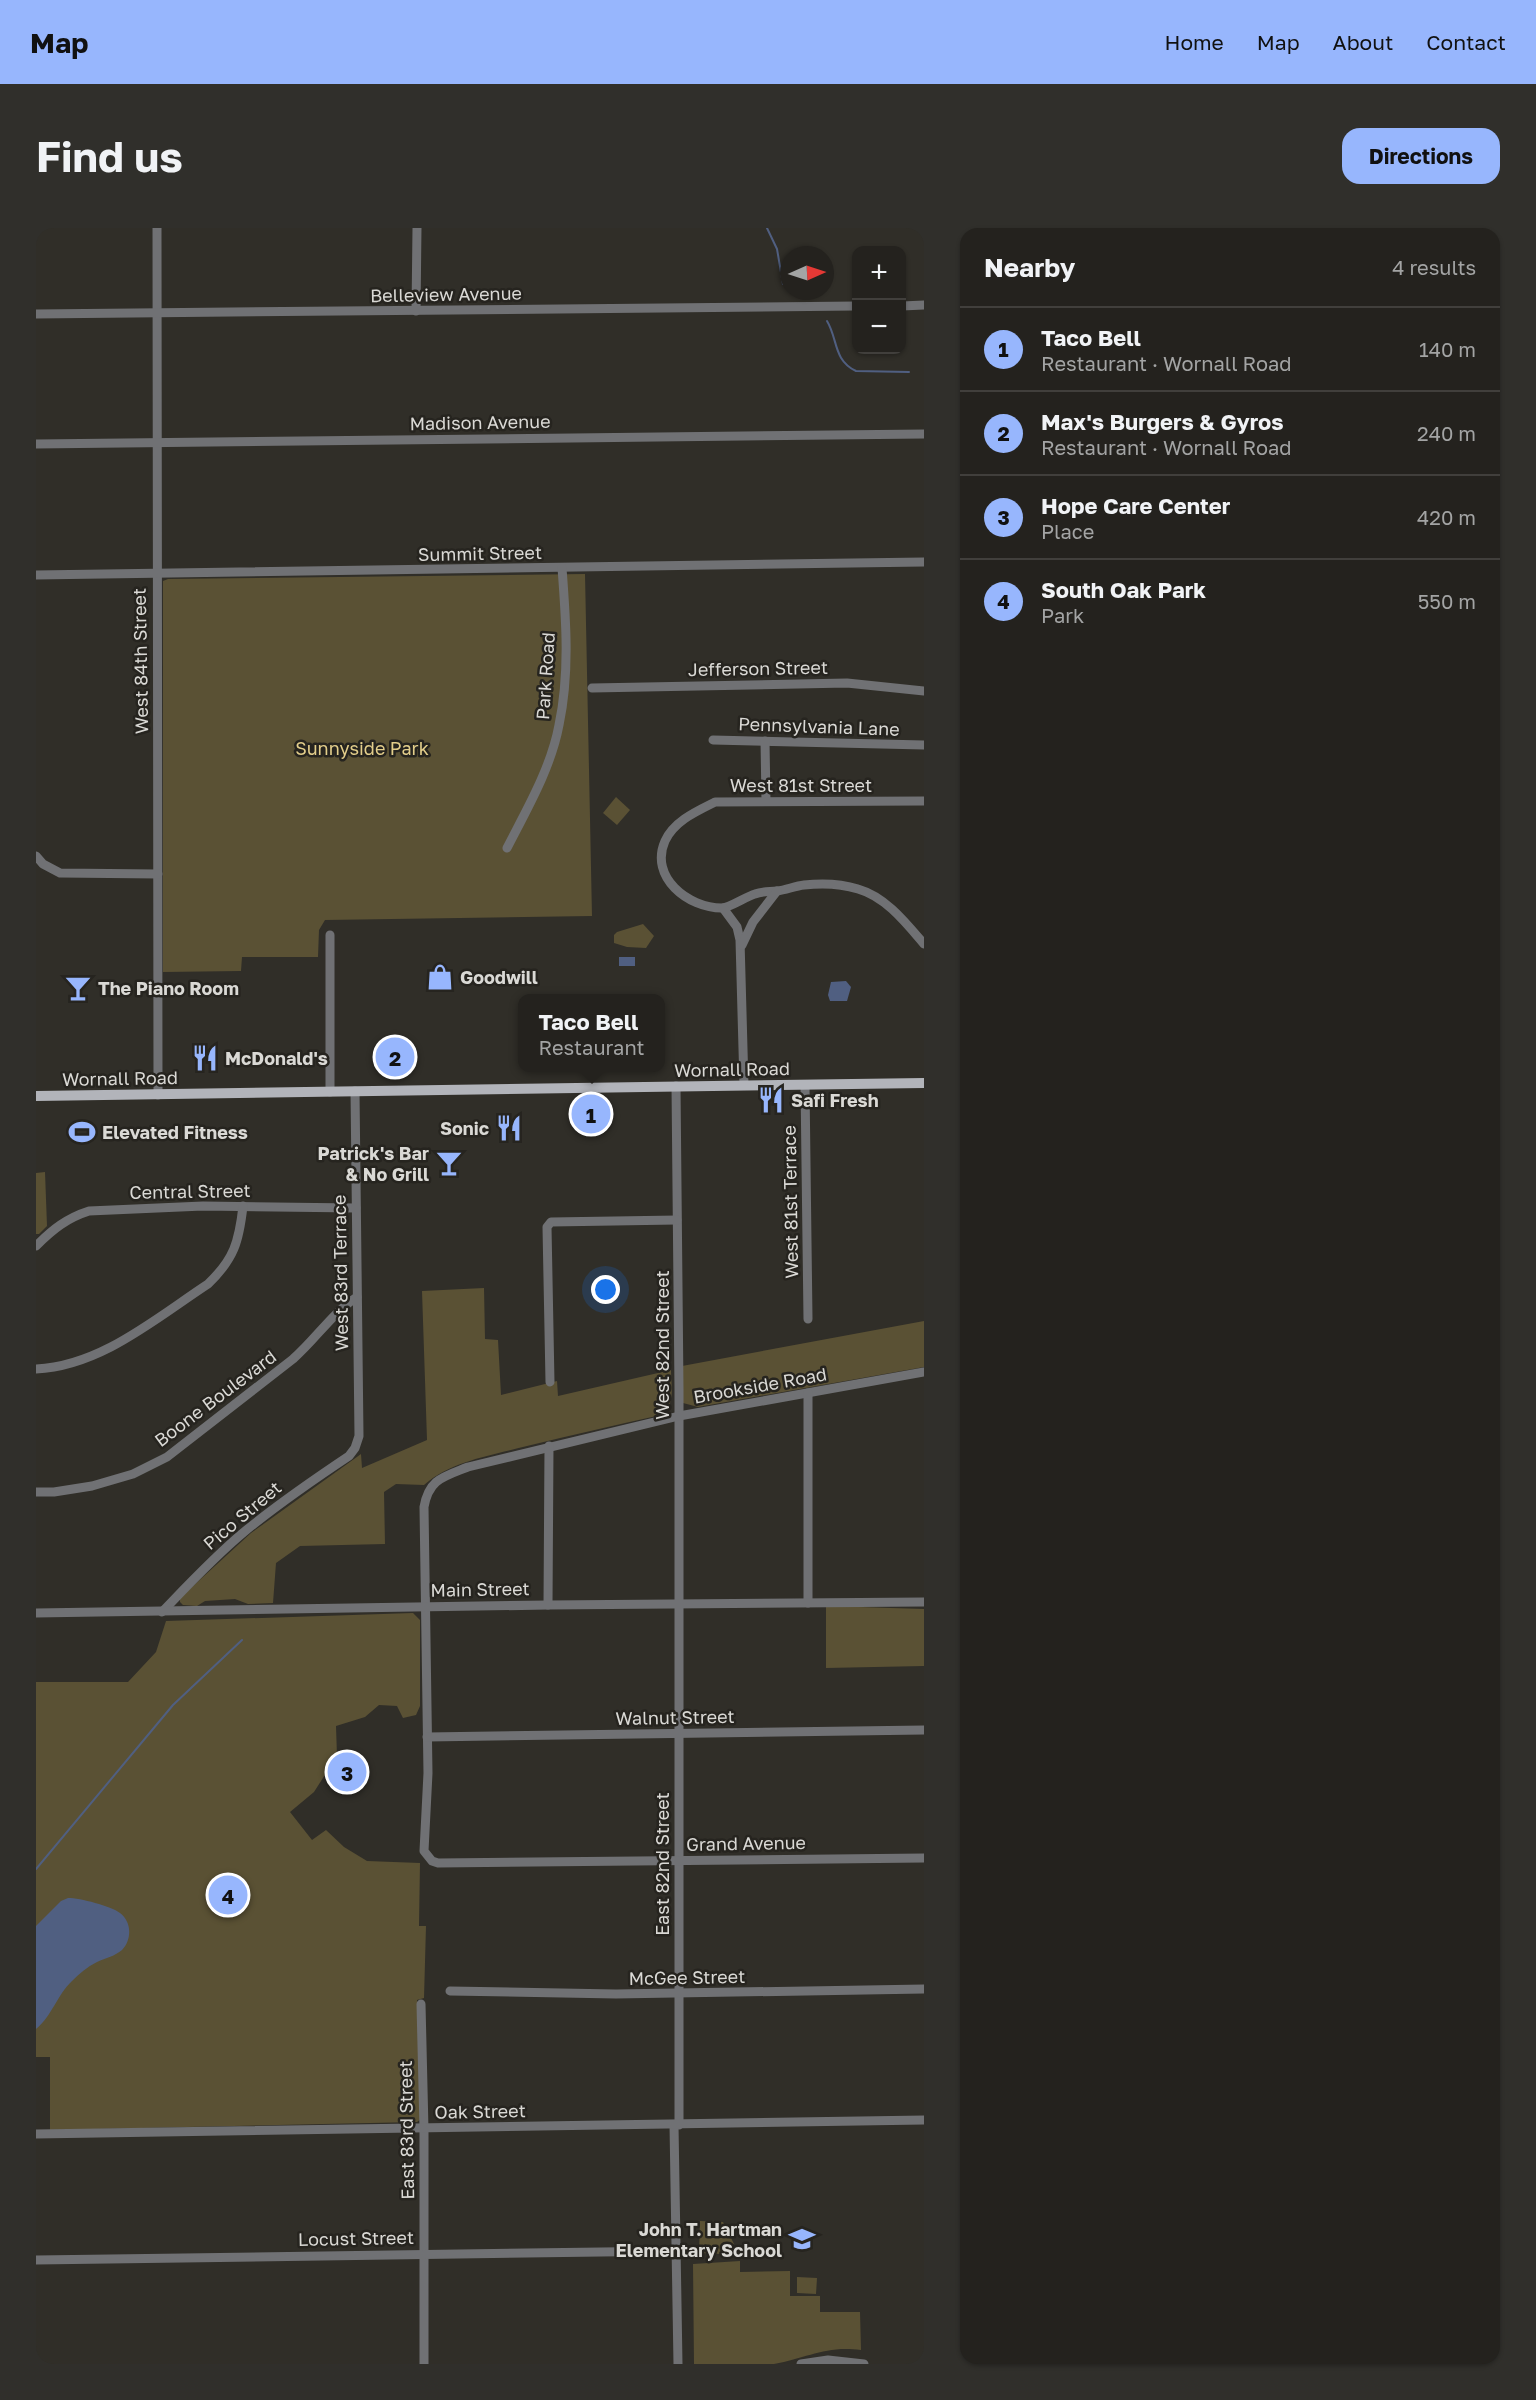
<!DOCTYPE html>
<html lang="en">
<head>
<meta charset="utf-8">
<style>
	body { margin:0; font-family:"Golos Text",sans-serif; background:#302f2b; color:#f1f3f6 }
	.controls { position:absolute; right:18px; top:18px; display:grid; overflow:hidden; border-radius:12px; box-shadow:0 2px 4px #0004 }
	.controls button { width:54px; height:54px; display:grid; place-items:center; padding:0; border:0; border-bottom:2px solid #413f3c; background:#24221e; color:#f1f3f6; font:30px sans-serif }
	.compass { position:absolute; left:744px; top:18px; width:54px; height:54px; border-radius:50%; background:#24221e; box-shadow:0 2px 4px #0004; rotate:87deg }
	.you { position:absolute; left:570px; top:1062px; width:21px; height:21px; margin:-15px; border:4px solid #fff; border-radius:50%; background:#1a73e8; box-shadow:0 0 0 9px #1a73e833 }
	.badge { display:grid; place-items:center; width:39px; height:39px; border-radius:50%; background:#97b6fd; color:#111; font-size:20px; font-weight:700 }
	.pin { position:absolute; translate:-50% -50%; border:3px solid #fff; box-shadow:0 2px 6px #0006 }
	.popup { position:absolute; left:482px; top:766px; width:147px; height:78px; box-sizing:border-box; display:grid; place-content:center; border-radius:12px; background:#24221e; filter:drop-shadow(0 2px 4px #0005); font-size:20px; white-space:nowrap; color:#a3a4a4 }
	.popup b { font-size:22px; color:#f1f3f6 }
	.popup::after { content:''; position:absolute; left:50%; top:100%; margin-left:-12px; border:12px solid transparent; border-top-color:#24221e }
	.list { margin:0; padding:0; list-style:none }
	h2 { display:flex; justify-content:space-between; align-items:center; height:78px; margin:0; padding:0 24px; font-size:26px }
	h2 small { font-size:20px; font-weight:400; color:#a3a4a4 }
	.list li { display:grid; grid-template-columns:39px 1fr auto; gap:18px; align-items:center; box-sizing:border-box; height:84px; padding:0 24px; border-top:2px solid #413f3c }
	.list b { display:block; font-size:22px; white-space:nowrap }
	.list p { margin:0; font-size:20px; white-space:nowrap; color:#a3a4a4 }
	.list em { font-size:20px; font-style:normal; color:#a3a4a4 }
	.map { position:relative; flex:none; width:888px; height:2136px; overflow:hidden; border-radius:18px }
	header { display:flex; align-items:center; gap:36px; box-sizing:border-box; height:84px; padding:0 30px; background:#97b6fd; color:#111 }
	header strong { font-size:28px }
	nav { display:flex; gap:33px; margin-inline-start:auto; font-size:21px }
	.intro { display:flex; align-items:center; justify-content:space-between; box-sizing:border-box; height:144px; padding:0 36px }
	h1 { margin:0; font-size:42px }
	.button { padding:15px 27px; border-radius:18px; background:#97b6fd; color:#111; font-size:21px; font-weight:700 }
	main { display:flex; gap:36px; padding:0 36px }
	aside { flex:1; background:#24221e; border-radius:18px; box-shadow:0 2px 4px #0004 }
	.map>svg:first-child { display:block }
	.green { fill:#5a5134 }
	.water { fill:#505f81 }
	.lines { fill:none; stroke-linecap:round; stroke-linejoin:round }
	.stream { stroke:#505f81; stroke-width:2 }
	.minor { stroke:#707174; stroke-width:9 }
	.major { stroke:#b2b4ba; stroke-width:10 }
	.labels { text-anchor:middle; dominant-baseline:central; stroke-width:5; stroke-linejoin:round; paint-order:stroke }
	.street-label { font-size:18px; fill:#dad9d5; stroke:#26241f }
	.park-label { font-size:18px; fill:#e3ce8b; stroke:#26241f }
	.poi-label { font-size:18px; font-weight:bold; fill:#dad9d5; stroke:#26241f; text-anchor:start }
</style>
</head>
<body>
<header>
<strong>Map</strong>
<nav><a>Home</a><a>Map</a><a>About</a><a>Contact</a></nav>
</header>
<div class="intro"><h1>Find us</h1><a class="button">Directions</a></div>
<main>
<div class="map">
<svg width="888" height="2136" viewBox="0 0 888 2136">
	<rect width="100%" height="100%" fill="#302e28"/>
	<g class="green">
		<path d="M549 346 556 688 289 692 283 702 282 729H206L205 743 127 744V353L132 351Z"/>
		<path d="M580 569 594 582 581 597 567 585Z"/>
		<path d="M607 696 618 708 610 720 591 719 578 715V707L581 704Z"/>
		<path d="M9 944 11 998 3 1006H0V945Z"/>
		<path d="M448 1060 449 1111 462 1112 465 1167 521 1153 522 1168 635 1142C635 1158 640 1177 625 1187 580 1197 535 1207 491 1218 457 1227 415 1233 388 1257L360 1256 348 1264 349 1316 264 1318 240 1335 237 1375 212 1376 199 1371 169 1373 161 1378 147 1377 144 1374V1370L215 1305 325 1226 326 1240 391 1212 386 1063Z"/>
		<path d="M888 1093V1139L662 1179 647 1175 646 1138Z"/>
		<path d="M790 1378 888 1381V1438L790 1440Z"/>
		<path d="M377 1385 384 1392V1478L380 1487 367 1490 361 1478 343 1477 329 1489 300 1498 301 1528 278 1564 254 1584 276 1612 290 1602 308 1619 331 1633 384 1635 383 1698H390L388 1770 381 1772 385 1891 381 1894 14 1902V1829H0V1454H92L120 1424 130 1393Z"/>
		<path d="M664 1993 687 1994 698 2016 688 2021 685 2026 663 2025Z"/>
		<path d="M704 2033V2044L754 2043V2068H784V2084H824L825 2122C790 2117 771 2130 738 2136 714 2136 683 2136 658 2136L657 2036Z"/>
		<path d="M761 2049 781 2050 780 2066 761 2065Z"/>
	</g>
	<g class="water">
		<rect x="583" y="729" width="16" height="9"/>
		<path d="M810 753 815 759 811 773H794L792 767 795 754Z"/>
		<path d="M32 1670C44 1670 75 1678 84 1685 96 1694 96 1712 86 1722 79 1728 70 1730 61 1734 51 1739 43 1746 36 1753 21 1767 16 1788 0 1801V1698L25 1673Z"/>
	</g>
	<g class="lines">
		<g class="stream">
			<path d="M731 0 741 21 747 56"/>
			<path d="M791 93C802 111 797 132 820 143L873 144"/>
			<path d="M0 1641 137 1477 206 1412"/>
		</g>
		<g class="minor">
			<path d="M121 0 122 867"/>
			<path d="M866 78 888 77"/>
			<path d="M380 83 381 0"/>
			<path d="M0 86 820 78"/>
			<path d="M0 216 888 206"/>
			<path d="M0 347 888 334"/>
			<path d="M556 460 811 455 888 463"/>
			<path d="M677 512 888 517"/>
			<path d="M729 513 730 573"/>
			<path d="M888 573 679 574C661 583 638 593 629 613 613 649 652 680 686 680 693 680 711 668 719 666 727 663 734 664 741 663 750 662 759 658 768 657 785 655 806 656 822 661 850 669 870 695 888 716"/>
			<path d="M471 620C491 581 515 540 523 497 534 445 530 392 526 340"/>
			<path d="M0 628 7 636 24 645 122 646"/>
			<path d="M687 680 701 699 704 712 708 857"/>
			<path d="M294 707V864"/>
			<path d="M706 717 717 694 741 663"/>
			<path d="M769 857 772 1091"/>
			<path d="M640 858 643 1161V1897"/>
			<path d="M0 1018C17 1001 31 990 53 983L167 978 320 980"/>
			<path d="M0 1141C65 1138 120 1090 172 1056 198 1031 203 1014 207 978"/>
			<path d="M888 1144 643 1188 432 1239C407 1249 393 1251 388 1279L392 1545 388 1623 396 1633 402 1635 888 1630"/>
			<path d="M514 1154 511 999 515 994 641 992"/>
			<path d="M0 1264H18L56 1258 97 1246 131 1229 257 1131C280 1111 296 1085 321 1069"/>
			<path d="M772 1375V1165"/>
			<path d="M512 1377 513 1218"/>
			<path d="M126 1384C152 1357 179 1328 208 1304 242 1276 277 1252 313 1228L319 1220 323 1208 319 863"/>
			<path d="M0 1385 512 1377 888 1374"/>
			<path d="M391 1509 888 1502"/>
			<path d="M414 1763 580 1766 888 1761"/>
			<path d="M385 1776 388 1901V2136"/>
			<path d="M638 1897 642 2136"/>
			<path d="M0 1906 888 1892"/>
			<path d="M0 2032 640 2023"/>
			<path d="M765 2136 792 2132 828 2136"/>
		</g>
		<path class="major" d="M0 868 888 855"/>
	</g>
	<defs>
		<g id="shop-bare" transform="scale(2.07)"><path d="M-5-2.5h2.3a2.7 3.5 0 0 1 5.4 0H5L5.5 6h-11ZM-1.5-2.5h3a1.5 2.3 0 0 0-3 0Z" fill="#97b6fd" stroke="#26241f" stroke-width="2.5" paint-order="stroke"/></g>
		<g id="bar-bare" transform="scale(2.07)"><path d="M-6-5H6L.8 .8V4.5H3.5V6h-7V4.5H-.8V.8Z" fill="#97b6fd" stroke="#26241f" stroke-width="2.5" paint-order="stroke"/></g>
		<g id="restaurant-bare" transform="scale(2.07)"><path d="M-5-6h1v4h1v-4h1v4h1v-4h1v5L-1.5 .5V6h-2V.5L-5-1ZM5-6V6H3V1.5H1.5Q1.5-4 5-6Z" fill="#97b6fd" stroke="#26241f" stroke-width="2.5" paint-order="stroke"/></g>
		<g id="stadium-bare" transform="scale(2.07)"><path d="M0-5a6.5 5 0 1 0 0 10a6.5 5 0 1 0 0-10ZM-3.5-1.8h7v3.6h-7Z" fill="#97b6fd" stroke="#26241f" stroke-width="2.5" paint-order="stroke"/></g>
		<g id="school-bare" transform="scale(2.07)"><path d="M0-5L7-2L0 1L-7-2ZM-4 1L0 2.5L4 1V4Q0 6-4 4Z" fill="#97b6fd" stroke="#26241f" stroke-width="2.5" paint-order="stroke"/></g>
	</defs>
	<g fill-rule="evenodd">
		<use href="#shop-bare" x="404" y="749"/>
		<use href="#bar-bare" x="42" y="760"/>
		<use href="#restaurant-bare" x="169" y="830"/>
		<use href="#restaurant-bare" x="735" y="872"/>
		<use href="#restaurant-bare" x="473" y="900"/>
		<use href="#stadium-bare" x="46" y="904"/>
		<use href="#bar-bare" x="413" y="935"/>
		<use href="#school-bare" x="766" y="2011"/>
	</g>
	<g class="labels">
		<g class="street-label">
			<text transform="translate(410 66) rotate(-1)">Belleview Avenue</text>
			<text transform="translate(444 194) rotate(-1)">Madison Avenue</text>
			<text transform="translate(444 325) rotate(-1)">Summit Street</text>
			<text transform="translate(104 433) rotate(-91)">West 84th Street</text>
			<text transform="translate(722 440) rotate(-1)">Jefferson Street</text>
			<text transform="translate(509 448) rotate(-86)">Park Road</text>
			<text transform="translate(783 498) rotate(2)">Pennsylvania Lane</text>
			<text x="765" y="557">West 81st Street</text>
			<text transform="translate(696 841) rotate(-1)">Wornall Road</text>
			<text transform="translate(84 850) rotate(-1)">Wornall Road</text>
			<text transform="translate(154 963) rotate(-1)">Central Street</text>
			<text transform="translate(754 974) rotate(-91)">West 81st Terrace</text>
			<text transform="translate(304 1045) rotate(-91)">West 83rd Terrace</text>
			<text transform="translate(626 1117) rotate(-90)">West 82nd Street</text>
			<text transform="translate(724 1157) rotate(-10)">Brookside Road</text>
			<text transform="translate(179 1170) rotate(-37)">Boone Boulevard</text>
			<text transform="translate(206 1287) rotate(-40)">Pico Street</text>
			<text transform="translate(444 1361) rotate(-1)">Main Street</text>
			<text transform="translate(639 1489) rotate(-1)">Walnut Street</text>
			<text transform="translate(710 1615) rotate(-1)">Grand Avenue</text>
			<text transform="translate(626 1636) rotate(-90)">East 82nd Street</text>
			<text transform="translate(651 1749) rotate(-1)">McGee Street</text>
			<text transform="translate(444 1883) rotate(-1)">Oak Street</text>
			<text transform="translate(370 1902) rotate(-91)">East 83rd Street</text>
			<text transform="translate(320 2010) rotate(-1)">Locust Street</text>
		</g>
		<g class="park-label">
			<text x="326" y="520">Sunnyside Park</text>
		</g>
		<g class="poi-label">
			<text x="424" y="749">Goodwill</text>
			<text x="62" y="760">The Piano Room</text>
			<text x="189" y="830">McDonald's</text>
			<text x="755" y="872">Safi Fresh</text>
			<text x="453" y="900" text-anchor="end">Sonic</text>
			<text x="66" y="904">Elevated Fitness</text>
			<text x="393" y="925" text-anchor="end">Patrick's Bar<tspan x="393" dy="21">&amp; No Grill</tspan></text>
			<text x="746" y="2001" text-anchor="end">John T. Hartman<tspan x="746" dy="21">Elementary School</tspan></text>
		</g>
	</g>
</svg>
<div class="controls">
<button>+</button>
<button>−</button>
</div>
<svg class="compass" viewBox="-18 -18 36 36"><path d="M0-13l5 13h-10z" fill="#e53935"/><path d="M0 13l5-13h-10z" fill="#a3a4a4"/></svg>
<div class="you"></div>
<div class="pin badge" style="left:555px;top:886px">1</div>
<div class="popup"><b>Taco Bell</b>Restaurant</div>
<div class="pin badge" style="left:359px;top:829px">2</div>
<div class="pin badge" style="left:311px;top:1544px">3</div>
<div class="pin badge" style="left:192px;top:1667px">4</div>
</div>
<aside>
<h2>Nearby<small>4 results</small></h2>
<ul class="list">
<li><span class="badge">1</span><div><b>Taco Bell</b><p>Restaurant · Wornall Road</p></div><em>140 m</em></li>
<li><span class="badge">2</span><div><b>Max's Burgers &amp; Gyros</b><p>Restaurant · Wornall Road</p></div><em>240 m</em></li>
<li><span class="badge">3</span><div><b>Hope Care Center</b><p>Place</p></div><em>420 m</em></li>
<li><span class="badge">4</span><div><b>South Oak Park</b><p>Park</p></div><em>550 m</em></li>
</ul>
</aside>
</main>
</body>
</html>
